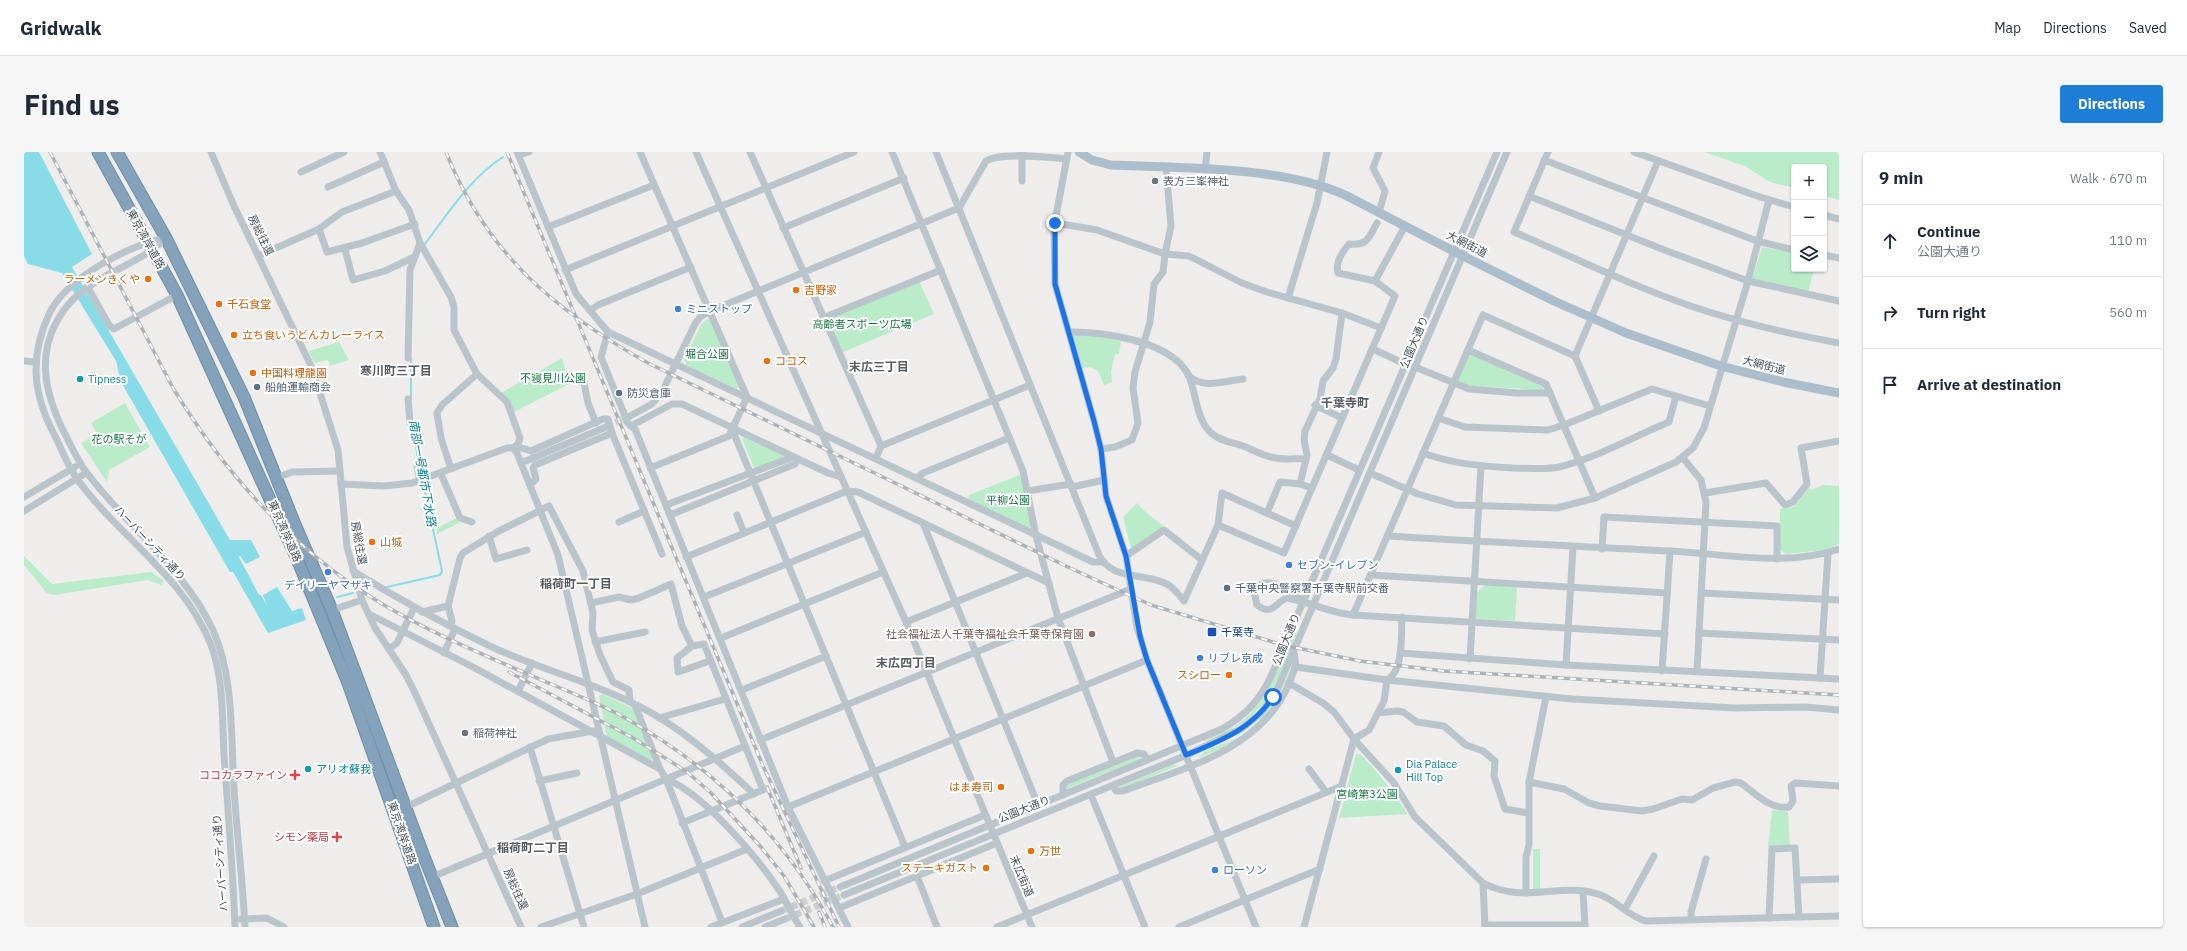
<!DOCTYPE html>
<meta charset="utf-8">
<style>
:root{--surface:#fff;--page:#f6f6f7;--text:#1f2937;--muted:#747a83;--line:#e0e1e3;--accent:#1e7dd7}
body{margin:0;font-family:"IBM Plex Sans","Noto Sans JP",sans-serif;background:var(--page);color:var(--text)}
.controls{position:absolute;right:12px;top:12px;display:grid;overflow:hidden;border-radius:4px;box-shadow:0 1px 3px #0004}
.controls button{width:36px;height:36px;display:grid;place-items:center;padding:0;border:0;border-bottom:1px solid var(--line);background:var(--surface);color:var(--text);font:20px sans-serif}
.stop{position:absolute;width:12px;height:12px;margin:-9px;border:3px solid #1a73e8;border-radius:50%;background:#fff}
.stop.end{background:#1a73e8;border-color:#fff;box-shadow:0 1px 4px #0008}
.list{margin:0;padding:0;list-style:none}
h2{display:flex;justify-content:space-between;align-items:center;height:52px;margin:0;padding:0 16px;font-size:17px}
h2 small{font-size:13px;font-weight:400;color:var(--muted)}
.list li{display:grid;grid-template-columns:26px 1fr auto;gap:12px;align-items:center;box-sizing:border-box;height:72px;padding:0 16px;border-top:1px solid var(--line)}
.list b{display:block;font-size:15px;white-space:nowrap}
.list p{margin:0;font-size:13px;white-space:nowrap;color:var(--muted)}
.list em{font-size:13px;font-style:normal;color:var(--muted)}
.icon{flex:none;width:22px;height:22px;fill:none;stroke:currentColor;stroke-width:2;stroke-linecap:round;stroke-linejoin:round}
.map{position:relative;flex:none;width:1815px;height:775px;overflow:hidden;border-radius:4px}
header{display:flex;align-items:center;gap:24px;box-sizing:border-box;height:56px;padding:0 20px;background:var(--surface);border-bottom:1px solid var(--line)}
header strong{font-size:19px}
nav{display:flex;gap:22px;margin-inline-start:auto;font-size:14px}
.intro{display:flex;align-items:center;justify-content:space-between;box-sizing:border-box;height:96px;padding:0 24px}
h1{margin:0;font-size:28px}
.button{padding:10px 18px;border-radius:4px;background:var(--accent);color:#fff;font-size:14px;font-weight:700}
main{display:flex;gap:24px;padding:0 24px}
aside{flex:1;background:var(--surface);border-radius:4px;box-shadow:0 1px 3px #0004}
.map>svg:first-child{display:block}
.green{fill:#baecca}
.water{fill:#88dce8}
.lines{fill:none;stroke-linecap:round;stroke-linejoin:round}
.stream{stroke:#88dce8;stroke-width:2}
.minor-tunnel{stroke:#cdcdcf;stroke-width:7;stroke-dasharray:7 3.5;stroke-linecap:butt}
.highway-casing{stroke:#708ea6;stroke-width:13}
.minor{stroke:#bac5cb;stroke-width:7}
.major{stroke:#acbecb;stroke-width:9}
.highway{stroke:#84a3ba;stroke-width:11}
.rail-casing{stroke:#aeb2b6;stroke-width:3.5}
.rail{stroke:#fff;stroke-width:2;stroke-dasharray:6;stroke-linecap:butt}
.minor-bridge{stroke:#bac5cb;stroke-width:7}
.route{stroke:#1a73e8;stroke-width:5}
.worship-dot{fill:#6b7280;stroke:#fff;stroke-width:1.5}
.food-dot{fill:#e8710a;stroke:#fff;stroke-width:1.5}
.shop-dot{fill:#3f7fe0;stroke:#fff;stroke-width:1.5}
.culture-dot{fill:#0f9aa8;stroke:#fff;stroke-width:1.5}
.service-dot{fill:#5c6f8a;stroke:#fff;stroke-width:1.5}
.transit-dot{fill:#1a4fb4;stroke:#fff;stroke-width:1.5}
.education-dot{fill:#8d6e63;stroke:#fff;stroke-width:1.5}
.health-dot{fill:#e0444e;stroke:#fff;stroke-width:1.5}
.labels{text-anchor:middle;dominant-baseline:central;stroke-width:4;stroke-linejoin:round;paint-order:stroke}
.worship-label{font-size:11px;fill:#5b616d;stroke:#fff;text-anchor:start}
.street-label{font-size:11px;fill:#455159;stroke:#fff}
.food-label{font-size:11px;fill:#c56008;stroke:#fff;text-anchor:start}
.shop-label{font-size:11px;fill:#366cbe;stroke:#fff;text-anchor:start}
.park-label{font-size:11px;fill:#197740;stroke:#fff}
.culture-label{font-size:11px;fill:#0d838f;stroke:#fff;text-anchor:start}
.service-label{font-size:11px;fill:#4e5e75;stroke:#fff;text-anchor:start}
.transit-label{font-size:11px;fill:#164399;stroke:#fff;text-anchor:start}
.education-label{font-size:11px;fill:#785e54;stroke:#fff;text-anchor:end}
.health-label{font-size:11px;fill:#be3a42;stroke:#fff;text-anchor:end}
.neighbourhood-label{font-size:12px;font-weight:bold;fill:#595d61;stroke:#fff}
.water-label{font-size:12px;font-style:italic;fill:#108293;stroke:#fff}
</style>
<header>
<strong>Gridwalk</strong>
<nav><a>Map</a><a>Directions</a><a>Saved</a></nav>
</header>
<div class="intro"><h1>Find us</h1><a class="button">Directions</a></div>
<main>
<div class="map">
<svg width="1815" height="775" viewBox="0 0 1815 775">
<rect width="100%" height="100%" fill="#efecec"/>
<g class="green">
<path d="M1680 0H1815V48L1800 44V15H1770V36L1746 30 1721 14Z"/>
<path d="M1738 95 1770 101V117H1790L1784 141 1728 128Z"/>
<path d="M895 129 910 162 819 200 804 169 806 165Z"/>
<path d="M683 167 687 168 715 234 713 237 662 213 660 208 677 172Z"/>
<path d="M1049 182 1081 185 1097 189 1095 202H1091L1087 220 1088 230 1080 233 1074 219 1066 215 1058 216Z"/>
<path d="M315 190 325 208 306 214 304 208 290 211 285 199Z"/>
<path d="M1445 203H1448L1520 235 1518 238 1448 234 1435 231 1434 228Z"/>
<path d="M538 206 545 232 490 260 477 241Z"/>
<path d="M101 251 126 295 85 318 83 330 57 291 73 282 67 271Z"/>
<path d="M721 285 758 303 759 306 734 317 730 315 718 287Z"/>
<path d="M995 323 998 326 1007 374 1004 377 944 348 945 343Z"/>
<path d="M1799 333 1815 334V392L1801 398 1762 402 1756 398V357L1770 355 1785 336 1788 338Z"/>
<path d="M1113 351C1120 361 1131 366 1140 375L1110 397 1107 396 1099 365Z"/>
<path d="M433 366 435 371 413 382V376Z"/>
<path d="M0 404 28 432 127 420 140 429 137 433 124 428 30 443 23 441 0 413Z"/>
<path d="M1461 433 1493 435 1491 469 1453 467 1451 465 1453 440Z"/>
<path d="M1271 479 1273 481C1249 539 1244 567 1178 590 1188 583 1203 580 1214 572 1249 547 1250 513 1271 479Z"/>
<path d="M1270 509C1269 519 1263 529 1258 538 1239 575 1212 591 1174 606 1182 595 1203 592 1215 585 1243 567 1257 539 1270 509Z"/>
<path d="M578 542 610 557 629 606 625 608 583 585 575 544Z"/>
<path d="M1332 602H1336C1354 620 1370 640 1383 662L1315 666Z"/>
<path d="M1112 604 1117 607 1042 637 1044 632Z"/>
<path d="M1148 613H1155L1096 638 1093 636Z"/>
<path d="M1748 658 1764 660 1766 695H1744Z"/>
<rect x="1509" y="697" width="7" height="43"/>
</g>
<path class="water" d="M0 0H15L68 102 48 115 206 388H227L236 405 222 412 216 404 215 405 235 443H237L243 454 239 443 253 435 268 459 278 456 282 468 244 481 209 420H206L97 230 92 209 38 121 4 112 0 104Z"/>
<g class="lines">
<g class="stream">
<path d="M400 93C424 62 446 26 479 5"/>
<path d="M387 207V248"/>
<path d="M389 271 395 314"/>
<path d="M363 435 416 423 418 419 399 330"/>
<path d="M313 445 329 441"/>
</g>
<g class="minor-tunnel">
<path d="M582 275 606 264"/>
<path d="M757 759 816 735"/>
<path d="M761 767 820 743"/>
</g>
<defs>
<g id="highway">
<path d="M74 0 153 143 273 407 324 531 410 775"/>
<path d="M93 0 142 86 220 245 270 370 308 458 399 702 428 775"/>
</g>
</defs>
<use href="#highway" class="highway-casing"/>
<g class="minor">
<path d="M187 0 210 54 288 216 314 298 323 395 338 448 351 476 382 523 391 541 497 775"/>
<path d="M356 0 372 39 385 58 396 91 427 145 430 155V178L453 222 483 250 496 286 494 292 489 296"/>
<path d="M493 0 552 142 584 180 577 205 599 259"/>
<path d="M616 0 723 245 705 284 626 316"/>
<path d="M672 0 882 470 1008 775"/>
<path d="M726 0 857 294 852 306"/>
<path d="M868 0 999 319 1012 384 1034 466 1089 610"/>
<path d="M912 0 1075 403C1088 429 1119 420 1143 432 1150 436 1155 443 1160 449L1194 373 1198 341 1272 374"/>
<path d="M1044 0 1030 75 1031 132 1070 269 1077 297 1082 344 1102 404 1113 475 1123 508 1232 775"/>
<path d="M1524 0 1490 80C1554 107 1618 139 1685 160 1727 173 1771 183 1815 191"/>
<path d="M1610 0 1736 45 1770 55"/>
<path d="M495 3 505 0"/>
<path d="M1520 8 1733 89 1770 98"/>
<path d="M1181 18 1183 0"/>
<path d="M277 20 320 0"/>
<path d="M998 29V0"/>
<path d="M304 35 360 10"/>
<path d="M1505 44 1643 99 1724 129 1815 149"/>
<path d="M1355 61 1361 39 1349 16 1355 0"/>
<path d="M1800 63 1815 67"/>
<path d="M1031 71 1073 78 1141 102 1165 104 1218 131 1243 140 1318 161 1357 176"/>
<path d="M524 75 630 33"/>
<path d="M759 76 880 26"/>
<path d="M295 77 303 100 338 91 391 72"/>
<path d="M142 86C105 93 42 126 25 162 5 206 9 243 31 284 38 298 44 315 54 328 96 386 160 424 187 493 200 527 198 567 200 603 204 660 209 718 211 775"/>
<path d="M142 86C113 115 70 121 43 154 9 197 20 242 43 286 49 298 55 311 63 321 104 375 160 416 189 478 212 529 206 595 211 650 214 692 219 733 221 775"/>
<path d="M321 97 329 128 361 119 390 105"/>
<path d="M1800 103 1815 106"/>
<path d="M234 104 295 77 318 60 372 39"/>
<path d="M541 118 830 0"/>
<path d="M1351 129 1381 74"/>
<path d="M63 134 85 173 90 177 153 143"/>
<path d="M1264 146 1293 51 1303 0"/>
<path d="M567 158 574 153 667 115"/>
<path d="M799 166 917 118"/>
<path d="M584 180 1069 410H1079"/>
<path d="M1045 180C1079 180 1145 188 1164 222 1173 241 1171 266 1187 281 1199 291 1211 290 1224 296 1233 300 1242 305 1252 306 1262 308 1272 306 1282 307"/>
<path d="M1349 197 1381 212"/>
<path d="M1444 198 1522 232 1571 346"/>
<path d="M384 206 386 118 396 91"/>
<path d="M0 209 12 210"/>
<path d="M1391 215 1445 237 1493 241H1526"/>
<path d="M1164 223C1179 238 1200 229 1219 227"/>
<path d="M560 231 564 251 572 271"/>
<path d="M384 247 386 271"/>
<path d="M1291 253 1318 266"/>
<path d="M1575 259 1551 204 1634 9"/>
<path d="M606 264 628 252 638 240 671 172 676 165 686 159 935 56 962 9C977 0 1023 5 1043 7"/>
<path d="M1414 266 1441 275 1524 278 1540 273 1628 237 1686 254"/>
<path d="M708 277 881 695"/>
<path d="M588 281 638 402"/>
<path d="M857 294 1006 233"/>
<path d="M489 296 495 295 507 299 579 267H584L588 281 511 313 509 316 512 327 506 333"/>
<path d="M1077 297 1091 295 1108 288 1114 271 1109 236 1111 220 1126 170 1130 132 1139 120 1141 102 1147 74 1142 16"/>
<path d="M1399 301C1429 312 1457 314 1489 316 1504 316 1520 318 1535 315 1570 307 1611 284 1645 270L1652 244"/>
<path d="M1303 303 1335 318"/>
<path d="M1659 306 1677 328 1682 350 1673 519"/>
<path d="M497 311 582 275"/>
<path d="M393 315 396 329"/>
<path d="M427 317 417 286 413 261 418 253 453 222"/>
<path d="M1346 321 1394 342 1432 353 1533 356 1571 346 1652 310 1669 296 1680 276 1724 129 1745 48"/>
<path d="M417 322 436 366 448 370"/>
<path d="M817 325 804 321 658 252H648L607 274 611 277 764 655 824 775"/>
<path d="M252 326 268 320 316 319"/>
<path d="M893 326 899 321 985 286"/>
<path d="M317 332 360 334 388 331 483 296H489L493 301 534 403 621 775"/>
<path d="M1048 335 1080 328"/>
<path d="M1288 336 1371 144 1351 129 1314 121C1311 110 1318 100 1325 92 1344 94 1345 85 1353 71"/>
<path d="M1003 339 1047 332"/>
<path d="M1681 341 1742 331 1761 353 1769 350 1783 332 1777 296 1815 289"/>
<path d="M0 345 51 315"/>
<path d="M642 353 769 305"/>
<path d="M0 359 62 321"/>
<path d="M1243 361 1256 330 1276 332"/>
<path d="M646 363 771 312 774 307"/>
<path d="M713 363 720 381"/>
<path d="M595 370 620 359"/>
<path d="M899 371 1014 653"/>
<path d="M1194 373 1260 401 1288 336 1276 332 1283 303 1280 288 1281 279 1296 247 1299 229 1309 216 1312 207 1318 161"/>
<path d="M465 384 472 407 503 398"/>
<path d="M1364 384C1458 390 1553 394 1647 399 1703 402 1761 415 1815 397"/>
<path d="M1578 397 1580 365 1753 374V407"/>
<path d="M1102 404 1140 378 1178 408"/>
<path d="M662 405 823 339 834 340 1025 431"/>
<path d="M329 419C374 447 420 472 468 495 522 520 584 534 636 566 670 587 700 614 730 642"/>
<path d="M1347 423 1643 441"/>
<path d="M1678 441 1815 448"/>
<path d="M680 445 842 380"/>
<path d="M1279 449C1268 440 1240 419 1230 440L1233 453C1249 465 1251 450 1263 446 1286 450 1306 461 1329 463L1641 482"/>
<path d="M567 451 595 445 607 448 615 446 647 432 658 474 668 494 680 492 739 638 658 671"/>
<path d="M308 458 338 448"/>
<path d="M398 460 424 454"/>
<path d="M345 462 449 515 636 617"/>
<path d="M1329 463 1459 163 1551 204"/>
<path d="M882 470 1003 421"/>
<path d="M426 474 428 469 424 454 436 406 439 401 473 380 525 354 559 419 569 461 568 478 576 503 589 530 605 538 606 550"/>
<path d="M1675 481 1815 488"/>
<path d="M697 486 859 420"/>
<path d="M571 490 621 480"/>
<path d="M668 494 653 506 654 520 686 509"/>
<path d="M365 497 373 491 390 456"/>
<path d="M420 501 431 477"/>
<path d="M1376 501 1542 513 1815 527"/>
<path d="M1446 507 1457 314"/>
<path d="M1542 513 1549 395"/>
<path d="M1272 515 1363 528 1548 547 1711 556 1781 555 1815 558"/>
<path d="M1638 519 1646 399"/>
<path d="M1796 526 1804 401"/>
<path d="M1265 531 1299 551 1310 560 1330 587 1370 631 1391 665 1459 731C1501 753 1537 729 1577 743 1593 749 1605 765 1622 769L1815 764"/>
<path d="M718 538 802 504"/>
<path d="M494 539 508 511"/>
<path d="M611 553 636 617 642 627 698 770"/>
<path d="M1354 561 1373 559 1379 560 1393 570 1420 574 1442 593 1459 599 1471 609 1470 624 1481 657 1504 661"/>
<path d="M635 566 701 547"/>
<path d="M736 588 1107 437"/>
<path d="M506 595 560 775"/>
<path d="M1285 617 1302 640"/>
<path d="M642 627C679 641 733 705 755 738 763 750 768 763 776 775"/>
<path d="M515 629 553 621"/>
<path d="M1505 630 1540 637 1565 651 1576 654 1618 659 1629 657 1658 647 1668 648 1689 636 1711 630 1717 631C1731 641 1746 658 1765 655L1769 649 1767 634 1771 631 1815 634"/>
<path d="M1089 634 1092 639H1099C1160 616 1237 598 1265 532 1270 519 1274 511 1269 498"/>
<path d="M1039 643V633L1043 629 1113 601 1120 602 1123 608"/>
<path d="M1067 643 1121 775"/>
<path d="M382 655 524 587 569 579"/>
<path d="M764 655 1123 508"/>
<path d="M893 724 913 775"/>
<path d="M408 725 721 594"/>
<path d="M1774 728 1815 727"/>
<path d="M800 729 961 663"/>
<path d="M1459 731 1461 775"/>
<path d="M816 735 1198 577C1222 563 1237 547 1248 522L1473 0"/>
<path d="M1559 739 1561 775"/>
<path d="M1502 741V705L1505 693V630L1522 545"/>
<path d="M820 743 1163 603 1217 577 1237 561 1252 540 1483 0"/>
<path d="M815 756 973 691"/>
<path d="M1601 757 1630 704"/>
<path d="M1745 766 1748 697 1771 696 1775 765"/>
<path d="M217 767 243 766 260 775"/>
<path d="M1667 767V760L1682 707"/>
<path d="M1461 773H1561"/>
<path d="M517 775 613 742 723 697"/>
<path d="M687 775 760 747"/>
<path d="M718 775 757 759"/>
<path d="M741 775 761 767"/>
<path d="M973 775 1318 634"/>
<path d="M1155 775 1296 717"/>
<path d="M1280 775 1330 587 1345 578 1360 549 1363 528C1380 519 1377 482 1378 465"/>
</g>
<path class="major" d="M1055 0 1068 8 1087 13C1157 16 1257 14 1321 43L1439 104 1530 149 1602 181 1697 214 1759 230 1815 241"/>
<use href="#highway" class="highway"/>
<defs>
<g id="rail">
<path d="M26 0 149 236C200 320 266 394 350 447 405 481 467 506 527 532 555 544 584 555 610 571 696 621 762 687 809 775"/>
<path d="M422 0C462 101 531 159 624 211L1046 416 1127 453 1259 493 1336 509 1420 519 1815 543"/>
<path d="M483 0 739 614 815 775"/>
<path d="M485 520 609 586 662 619 687 641 737 695 760 724 790 775"/>
<path d="M743 635 777 716"/>
<path d="M795 760 801 775"/>
</g>
</defs>
<use href="#rail" class="rail-casing"/>
<use href="#rail" class="rail"/>
<path class="minor-bridge" d="M599 259 603 270 607 274"/>
</g>
<g class="lines">
<path class="route" d="M1031 71V132L1070 269 1077 297 1082 344 1102 404 1116 484 1123 508 1162 603C1196 589 1228 577 1249 545"/>
</g>
<g class="worship-dot">
<circle cx="1131" cy="29" r="4"/>
<circle cx="441" cy="581" r="4"/>
</g>
<g class="food-dot">
<circle cx="124" cy="127" r="4"/>
<circle cx="772" cy="138" r="4"/>
<circle cx="195" cy="152" r="4"/>
<circle cx="210" cy="183" r="4"/>
<circle cx="743" cy="209" r="4"/>
<circle cx="229" cy="221" r="4"/>
<circle cx="348" cy="390" r="4"/>
<circle cx="1205" cy="523" r="4"/>
<circle cx="977" cy="635" r="4"/>
<circle cx="1007" cy="699" r="4"/>
<circle cx="962" cy="716" r="4"/>
</g>
<g class="shop-dot">
<circle cx="654" cy="157" r="4"/>
<circle cx="1265" cy="413" r="4"/>
<circle cx="304" cy="420" r="4"/>
<circle cx="1176" cy="506" r="4"/>
<circle cx="1191" cy="718" r="4"/>
</g>
<g class="culture-dot">
<circle cx="56" cy="227" r="4"/>
<circle cx="284" cy="617" r="4"/>
<circle cx="1374" cy="618" r="4"/>
</g>
<g class="service-dot">
<circle cx="233" cy="235" r="4"/>
<circle cx="595" cy="241" r="4"/>
<circle cx="1203" cy="436" r="4"/>
</g>
<rect class="transit-dot" x="1183" y="475" width="10" height="10" rx="2"/>
<circle class="education-dot" cx="1068" cy="482" r="4"/>
<g class="health-dot">
<path d="M269 617h4v4h4v4h-4v4h-4v-4h-4v-4h4z"/>
<path d="M311 679h4v4h4v4h-4v4h-4v-4h-4v-4h4z"/>
</g>
<g class="labels">
<g class="worship-label">
<text x="1139" y="29">表方三峯神社</text>
<text x="449" y="581">稲荷神社</text>
</g>
<g class="street-label">
<text transform="translate(237 83) rotate(64)">房総往還</text>
<text transform="translate(122 87) rotate(61)">東京湾岸道路</text>
<text transform="translate(1443 92) rotate(27)">大網街道</text>
<text transform="translate(1390 190) rotate(-67)">公園大通り</text>
<text transform="translate(1740 213) rotate(14)">大網街道</text>
<text transform="translate(261 379) rotate(66)">東京湾岸道路</text>
<text transform="translate(126 391) rotate(47)">ハーバーシティ通り</text>
<text transform="translate(335 391) rotate(80)">房総往還</text>
<text transform="translate(1262 487) rotate(-68)">公園大通り</text>
<text transform="translate(1000 657) rotate(-21)">公園大通り</text>
<text transform="translate(378 681) rotate(71)">東京湾岸道路</text>
<text transform="translate(196 711) rotate(-94)">ハーバーシティ通り</text>
<text transform="translate(998 724) rotate(67)">末広街道</text>
<text transform="translate(492 737) rotate(66)">房総往還</text>
</g>
<g class="food-label">
<text x="116" y="127" text-anchor="end">ラーメンきくや</text>
<text x="780" y="138">吉野家</text>
<text x="203" y="152">千石食堂</text>
<text x="218" y="183">立ち食いうどんカレーライス</text>
<text x="751" y="209">ココス</text>
<text x="237" y="221">中国料理龍園</text>
<text x="356" y="390">山城</text>
<text x="1197" y="523" text-anchor="end">スシロー</text>
<text x="969" y="635" text-anchor="end">はま寿司</text>
<text x="1015" y="699">万世</text>
<text x="954" y="716" text-anchor="end">ステーキガスト</text>
</g>
<g class="shop-label">
<text x="662" y="157">ミニストップ</text>
<text x="1273" y="413">セブン-イレブン</text>
<text x="304" y="433" text-anchor="middle">デイリーヤマザキ</text>
<text x="1184" y="506">リブレ京成</text>
<text x="1199" y="718">ローソン</text>
</g>
<g class="park-label">
<text x="838" y="172">高齢者スポーツ広場</text>
<text x="683" y="202">堀合公園</text>
<text x="529" y="226">不寝見川公園</text>
<text x="95" y="287">花の駅そが</text>
<text x="984" y="348">平柳公園</text>
<text x="1343" y="642">宮崎第3公園</text>
</g>
<g class="culture-label">
<text x="64" y="227">Tipness</text>
<text x="1382" y="612">Dia Palace<tspan x="1382" dy="13">Hill Top</tspan></text>
<text x="292" y="617">アリオ蘇我</text>
</g>
<g class="service-label">
<text x="241" y="235">船舶運輸商会</text>
<text x="603" y="241">防災倉庫</text>
<text x="1211" y="436">千葉中央警察署千葉寺駅前交番</text>
</g>
<g class="transit-label">
<text x="1197" y="480">千葉寺</text>
</g>
<g class="education-label">
<text x="1060" y="482">社会福祉法人千葉寺福祉会千葉寺保育園</text>
</g>
<g class="health-label">
<text x="263" y="623">ココカラファイン</text>
<text x="305" y="685">シモン薬局</text>
</g>
<g class="neighbourhood-label">
<text x="855" y="214">末広三丁目</text>
<text x="372" y="218">寒川町三丁目</text>
<text x="1321" y="250">千葉寺町</text>
<text x="552" y="431">稲荷町一丁目</text>
<text x="882" y="510">末広四丁目</text>
<text x="509" y="695">稲荷町二丁目</text>
</g>
<g class="water-label">
<text transform="translate(399 321) rotate(80)">南部一号都市下水路</text>
</g>
</g>
</svg>
<div class="controls">
<button>+</button>
<button>−</button>
<button><svg class="icon" aria-label="layers" viewBox="0 0 24 24"><path d="M12 4l9 5-9 5-9-5zM3 14l9 5 9-5"/></svg></button>
</div>
<div class="stop" style="left:1249px;top:545px"></div>
<div class="stop end" style="left:1031px;top:71px"></div>
</div>
<aside>
<h2>9 min<small>Walk · 670 m</small></h2>
<ul class="list">
<li><svg class="icon" aria-label="ahead" viewBox="0 0 24 24"><path d="M12 20V5M6 11l6-6 6 6"/></svg><div><b>Continue</b><p>公園大通り</p></div><em>110 m</em></li>
<li><svg class="icon" aria-label="right" viewBox="0 0 24 24"><path d="M7 20v-9h11M14 6l5 5-5 5"/></svg><div><b>Turn right</b></div><em>560 m</em></li>
<li><svg class="icon" aria-label="arrive" viewBox="0 0 24 24"><path d="M6 21V4h12l-3 4 3 4H6"/></svg><div><b>Arrive at destination</b></div></li>
</ul>
</aside>
</main>
